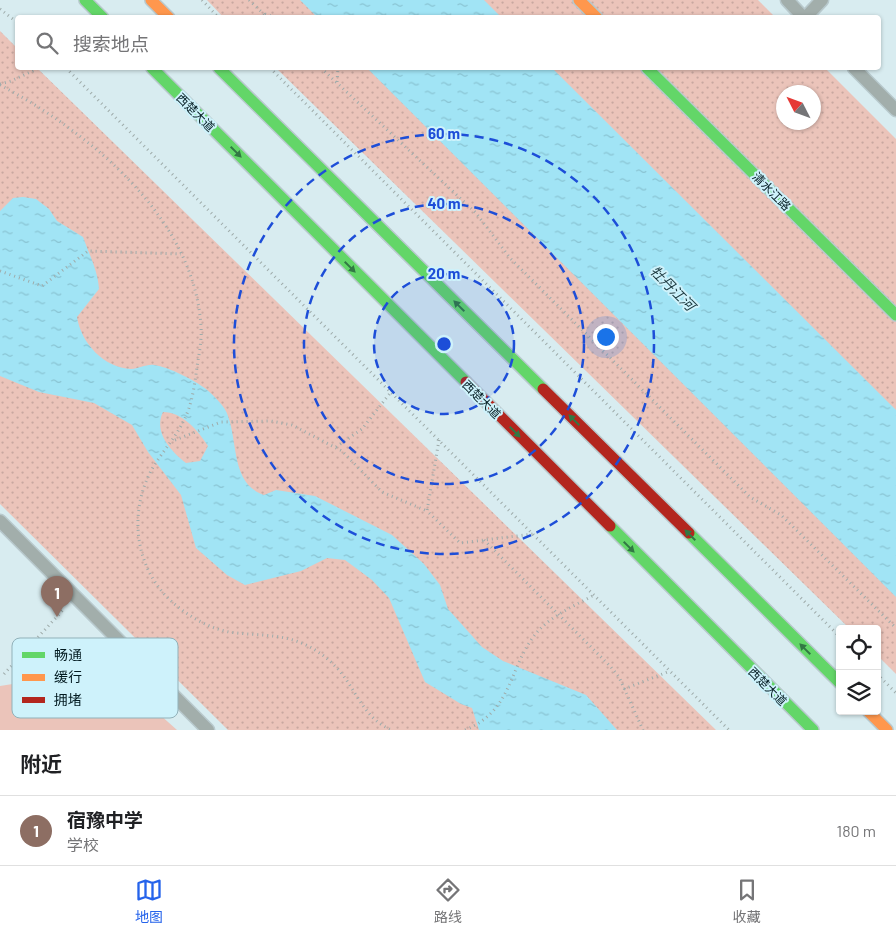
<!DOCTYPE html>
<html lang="zh">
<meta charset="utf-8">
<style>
:root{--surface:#fff;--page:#f6f6f6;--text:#202124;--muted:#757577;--line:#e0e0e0;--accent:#2563eb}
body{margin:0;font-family:Barlow,"Noto Sans SC",sans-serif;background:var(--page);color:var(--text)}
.controls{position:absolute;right:15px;bottom:15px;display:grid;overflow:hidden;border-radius:5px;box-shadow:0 1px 4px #0004}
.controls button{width:45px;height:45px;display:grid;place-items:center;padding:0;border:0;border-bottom:1px solid var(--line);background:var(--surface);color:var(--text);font:25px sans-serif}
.compass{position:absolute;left:776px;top:85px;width:45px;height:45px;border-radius:50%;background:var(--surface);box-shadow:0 1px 4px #0004;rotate:312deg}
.you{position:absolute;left:605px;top:336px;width:18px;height:18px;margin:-12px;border:4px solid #fff;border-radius:50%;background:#1a73e8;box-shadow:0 0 0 8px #1a73e833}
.badge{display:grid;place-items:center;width:32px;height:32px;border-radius:50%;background:var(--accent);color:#fff;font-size:16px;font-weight:700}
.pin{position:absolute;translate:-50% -41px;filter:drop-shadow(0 1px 2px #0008)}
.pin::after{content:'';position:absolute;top:26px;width:18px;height:15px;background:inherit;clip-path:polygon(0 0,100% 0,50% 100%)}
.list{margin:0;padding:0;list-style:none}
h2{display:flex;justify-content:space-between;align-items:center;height:65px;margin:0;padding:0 20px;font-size:21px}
h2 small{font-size:16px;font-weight:400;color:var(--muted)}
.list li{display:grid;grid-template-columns:32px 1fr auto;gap:15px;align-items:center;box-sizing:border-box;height:70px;padding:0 20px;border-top:1px solid var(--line)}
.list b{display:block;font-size:19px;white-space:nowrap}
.list p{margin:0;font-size:16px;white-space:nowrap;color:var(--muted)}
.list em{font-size:16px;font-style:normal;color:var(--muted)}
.icon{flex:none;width:28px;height:28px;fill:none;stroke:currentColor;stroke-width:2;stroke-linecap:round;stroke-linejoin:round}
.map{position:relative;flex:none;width:896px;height:730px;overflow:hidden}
.search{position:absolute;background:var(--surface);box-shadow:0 1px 4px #0004;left:15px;right:15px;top:15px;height:55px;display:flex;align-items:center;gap:12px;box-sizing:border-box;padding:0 18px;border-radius:5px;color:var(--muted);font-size:19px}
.sheet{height:135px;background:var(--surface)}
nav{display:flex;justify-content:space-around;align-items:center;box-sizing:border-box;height:70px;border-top:1px solid var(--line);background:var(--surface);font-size:14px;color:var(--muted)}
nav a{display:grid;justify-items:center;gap:2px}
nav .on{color:var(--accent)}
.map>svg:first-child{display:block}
.grass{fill:url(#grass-dots);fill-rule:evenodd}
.pitch{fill:#ebc4ba}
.water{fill:url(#water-ripples);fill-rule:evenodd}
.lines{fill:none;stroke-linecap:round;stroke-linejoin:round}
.lane-casing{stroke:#b8c9cd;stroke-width:15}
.fast-casing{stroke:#b8c9cd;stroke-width:14}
.slow-casing{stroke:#b8c9cd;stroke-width:14}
.jam-casing{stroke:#b8c9cd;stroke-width:14}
.path{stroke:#9eabaa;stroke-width:3;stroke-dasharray:1 4;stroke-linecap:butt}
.lane{stroke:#a2aeab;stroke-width:12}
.fast{stroke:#63d668;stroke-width:11}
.slow{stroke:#ff974d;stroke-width:11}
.jam{stroke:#b3261e;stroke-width:11}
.oneway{fill:#327844}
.ring{fill:none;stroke:#1d4ed8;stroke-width:2.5;stroke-dasharray:9 6}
.labels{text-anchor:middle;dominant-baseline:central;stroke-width:4;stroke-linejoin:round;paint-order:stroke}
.street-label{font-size:12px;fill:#021a20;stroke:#cef2fb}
.water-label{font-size:14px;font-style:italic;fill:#19353b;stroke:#cef2fb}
.key{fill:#cef2fb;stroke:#91b1b9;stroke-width:1}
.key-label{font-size:14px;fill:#021a20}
.centre{fill:#1d4ed8;stroke:#cef2fb;stroke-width:2.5}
.ring-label{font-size:15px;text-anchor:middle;font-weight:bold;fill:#1d4ed8;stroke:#cef2fb;stroke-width:4;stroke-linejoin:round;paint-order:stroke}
</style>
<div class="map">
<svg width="896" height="730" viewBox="0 0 896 730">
<defs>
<pattern id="grass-dots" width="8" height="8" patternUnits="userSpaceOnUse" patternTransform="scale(1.25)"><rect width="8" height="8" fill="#ebc4ba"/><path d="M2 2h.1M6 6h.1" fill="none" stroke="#c8a8a0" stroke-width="1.8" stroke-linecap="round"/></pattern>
<pattern id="water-ripples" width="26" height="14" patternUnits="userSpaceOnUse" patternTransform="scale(1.25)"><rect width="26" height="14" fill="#a1e4f5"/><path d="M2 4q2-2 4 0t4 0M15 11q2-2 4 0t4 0" fill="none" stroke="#89c3d2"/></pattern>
</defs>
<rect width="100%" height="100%" fill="#d8ecf0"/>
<g class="grass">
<path d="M207 0H758L775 17 224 18Z"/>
<path d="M0 31 17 48 18 68H37L716 730H228L0 504Z"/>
<path d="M276 68H825L896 139V674L877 655V629H850ZM784 92H814V122H784Z"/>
</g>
<path class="pitch" d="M38 680 91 684 136 703 140 697 177 730H0V686Z"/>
<g class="water">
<path d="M300 0H484L501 17H317Z"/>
<path d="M367 68H552L896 410V597Z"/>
<path d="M23 197 36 199 49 209 57 221 83 237C89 254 98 271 99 289L77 317C81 343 104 368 131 369 139 369 146 364 154 365 169 367 194 380 206 389 214 396 225 406 228 416 238 443 231 484 264 495L276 490 315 496 392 535 424 564 440 585 448 609 482 647 503 661 586 695 617 730H479L472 708 461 704 425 682 389 598 372 580 345 560 327 558 301 571 245 585 227 575 196 548 181 495 148 452 132 425 94 403 39 392 0 376V211L13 198ZM163 412C182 412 198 430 208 446L200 461 186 463C171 451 153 432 163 412Z"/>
</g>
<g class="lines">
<defs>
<g id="lane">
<path d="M787 0 804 18"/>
<path d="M805 18 822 0"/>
<path d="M854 68 896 110"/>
<path d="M0 521 208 730"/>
</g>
<g id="fast">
<path d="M85 0 103 18"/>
<path d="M152 68 466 382"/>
<path d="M219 68 543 389"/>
<path d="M647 68 896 315"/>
<path d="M610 526 813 730"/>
<path d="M689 533 840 683"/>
</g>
<g id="slow">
<path d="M151 0 169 18"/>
<path d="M579 0 597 18"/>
<path d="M868 711 887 730"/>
</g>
<g id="jam">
<path d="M466 382 610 526"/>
<path d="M543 389 689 533"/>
</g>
</defs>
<use href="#lane" class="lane-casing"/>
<use href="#fast" class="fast-casing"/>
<use href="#slow" class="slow-casing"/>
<use href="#jam" class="jam-casing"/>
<g class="path">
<path d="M202 0 219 18"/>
<path d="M249 0 268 18"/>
<path d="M0 9 18 23"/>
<path d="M265 14 277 18"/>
<path d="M66 68 729 730"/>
<path d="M270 68 840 637"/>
<path d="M321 68 476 213 510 258 750 497 781 515 896 628"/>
<path d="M337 82 338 68"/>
<path d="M0 84 11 81 39 68"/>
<path d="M0 85C89 132 195 218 201 327 202 340 199 354 197 367 195 382 193 397 188 411 180 432 167 446 155 464 128 507 133 565 170 600 186 615 208 628 229 632 256 636 283 633 308 646 322 653 336 665 345 678 359 698 368 721 392 730"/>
<path d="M0 271 42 286 88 251 181 254"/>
<path d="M175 440 221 422 271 421 292 425 342 451 382 492 427 511"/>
<path d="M439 440 427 511 460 543 533 534"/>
<path d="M336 447 362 429 391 392"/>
<path d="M484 540 610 666 619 677 643 730"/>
<path d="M4 674 64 609"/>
<path d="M877 674 896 693"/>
<path d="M624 689 670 671"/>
<path d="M465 730C515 710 508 664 539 630 553 615 576 605 594 595"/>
</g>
<use href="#lane" class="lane"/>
<use href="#fast" class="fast"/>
<use href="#slow" class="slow"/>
<use href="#jam" class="jam"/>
</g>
<defs><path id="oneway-solid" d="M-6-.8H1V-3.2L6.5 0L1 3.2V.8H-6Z" transform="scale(1.25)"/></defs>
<g class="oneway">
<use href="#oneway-solid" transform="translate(236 152) rotate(45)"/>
<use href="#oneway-solid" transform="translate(350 267) rotate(45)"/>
<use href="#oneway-solid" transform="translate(459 306) rotate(-135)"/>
<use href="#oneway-solid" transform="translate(574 420) rotate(-135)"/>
<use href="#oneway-solid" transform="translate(515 432) rotate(45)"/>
<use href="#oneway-solid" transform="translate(690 535) rotate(-135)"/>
<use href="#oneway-solid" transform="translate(629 547) rotate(45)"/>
<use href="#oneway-solid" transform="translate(805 649) rotate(-135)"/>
</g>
<circle cx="444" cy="344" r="70" fill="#1d4ed8" fill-opacity=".12"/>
<g class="ring">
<circle cx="444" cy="344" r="70"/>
<circle cx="444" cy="344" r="140"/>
<circle cx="444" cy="344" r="210"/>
</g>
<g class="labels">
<g class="street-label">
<text transform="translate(196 112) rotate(45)">西楚大道</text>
<text transform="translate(772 191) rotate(45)">清水江路</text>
<text transform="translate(482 399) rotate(45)">西楚大道</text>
<text transform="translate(768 686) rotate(45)">西楚大道</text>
</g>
<g class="water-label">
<text transform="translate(673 288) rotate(45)">牡丹江河</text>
</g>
</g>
<rect x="12" y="638" width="166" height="80" rx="8" class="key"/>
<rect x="22" y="652" width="23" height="6" fill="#63d668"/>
<rect x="22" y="674" width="23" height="7" fill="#ff974d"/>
<rect x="22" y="697" width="23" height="6" fill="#b3261e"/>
<g class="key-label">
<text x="54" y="660">畅通</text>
<text x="54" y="682">缓行</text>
<text x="54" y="705">拥堵</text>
</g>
<circle cx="444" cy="344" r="8" class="centre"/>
<g class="ring-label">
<text x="444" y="139">60 m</text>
<text x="444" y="209">40 m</text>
<text x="444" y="279">20 m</text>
</g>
</svg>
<div class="controls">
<button><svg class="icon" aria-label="locate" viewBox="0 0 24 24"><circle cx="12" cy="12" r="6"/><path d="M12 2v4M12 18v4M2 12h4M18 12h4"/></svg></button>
<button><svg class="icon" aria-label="layers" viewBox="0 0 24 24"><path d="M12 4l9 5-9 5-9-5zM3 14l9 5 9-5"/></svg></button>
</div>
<svg class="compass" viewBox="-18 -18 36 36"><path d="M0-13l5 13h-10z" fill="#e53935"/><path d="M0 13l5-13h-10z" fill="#757577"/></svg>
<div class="you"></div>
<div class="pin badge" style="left:57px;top:617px;background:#8d6e63">1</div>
<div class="search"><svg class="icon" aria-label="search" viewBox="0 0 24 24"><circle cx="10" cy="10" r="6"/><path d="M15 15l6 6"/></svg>搜索地点</div>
</div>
<section class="sheet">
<h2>附近<small></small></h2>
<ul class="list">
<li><span class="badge" style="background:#8d6e63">1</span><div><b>宿豫中学</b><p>学校</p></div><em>180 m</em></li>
</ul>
</section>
<nav>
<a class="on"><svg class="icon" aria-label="map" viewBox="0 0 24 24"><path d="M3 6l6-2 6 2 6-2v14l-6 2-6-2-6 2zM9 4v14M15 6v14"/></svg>地图</a>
<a><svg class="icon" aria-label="directions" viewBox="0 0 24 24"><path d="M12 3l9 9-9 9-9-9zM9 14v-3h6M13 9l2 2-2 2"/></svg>路线</a>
<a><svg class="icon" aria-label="saved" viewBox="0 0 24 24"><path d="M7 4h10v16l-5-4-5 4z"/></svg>收藏</a>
</nav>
